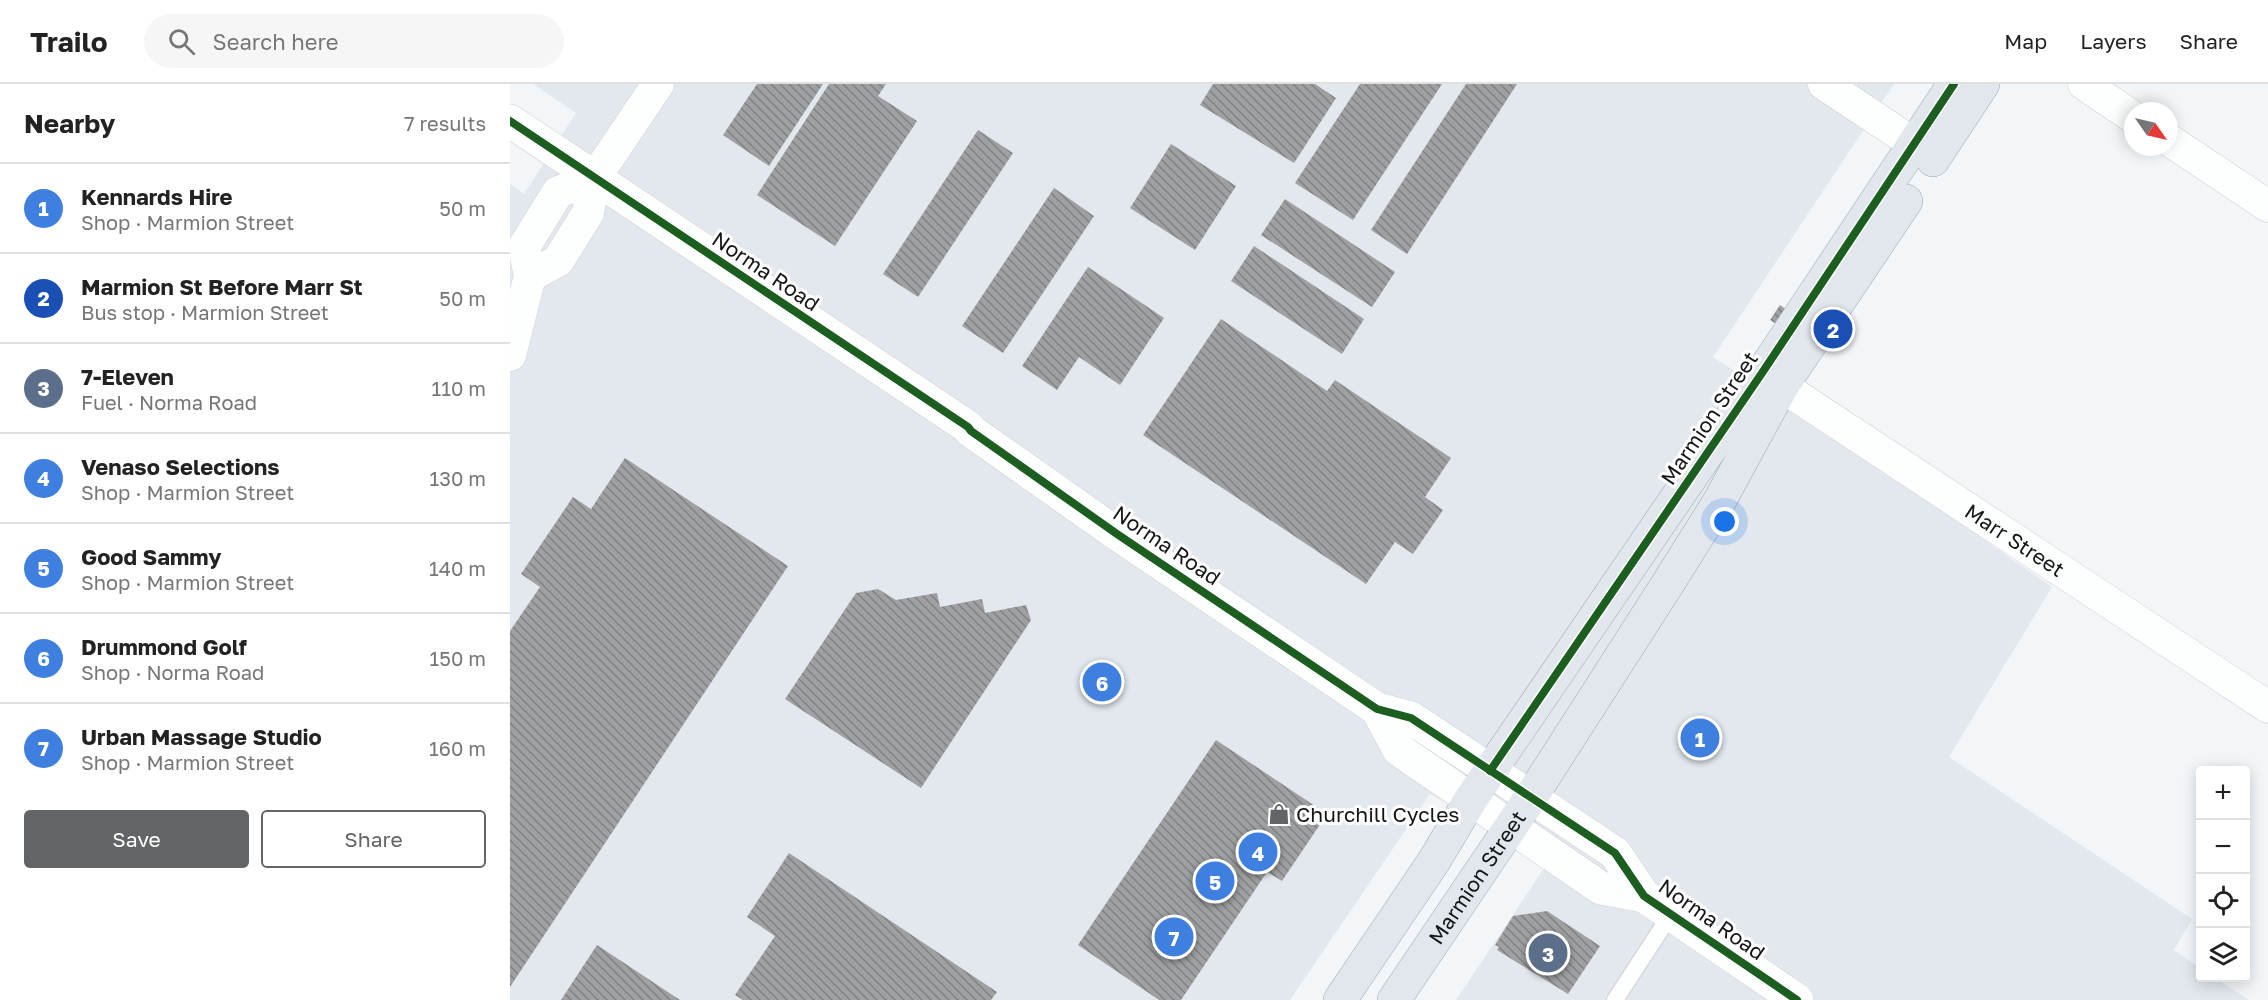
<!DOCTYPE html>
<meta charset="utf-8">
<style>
:root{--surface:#fff;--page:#f6f6f6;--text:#222;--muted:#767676;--line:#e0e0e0;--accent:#626465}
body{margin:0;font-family:"Golos Text",sans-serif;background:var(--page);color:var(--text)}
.controls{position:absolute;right:18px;bottom:18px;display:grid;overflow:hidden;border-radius:6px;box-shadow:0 3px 15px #0003}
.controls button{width:54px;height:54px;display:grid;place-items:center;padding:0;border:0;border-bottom:2px solid var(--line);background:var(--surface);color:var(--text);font:30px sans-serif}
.compass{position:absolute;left:1614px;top:18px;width:54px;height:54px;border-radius:50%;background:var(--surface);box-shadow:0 3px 15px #0003;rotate:124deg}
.you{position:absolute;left:1215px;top:438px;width:21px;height:21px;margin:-15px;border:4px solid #fff;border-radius:50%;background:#1a73e8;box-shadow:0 0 0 9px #1a73e833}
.badge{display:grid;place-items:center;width:39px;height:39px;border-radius:50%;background:var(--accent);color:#fff;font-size:20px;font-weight:700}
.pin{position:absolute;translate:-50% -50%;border:3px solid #fff;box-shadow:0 2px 6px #0006}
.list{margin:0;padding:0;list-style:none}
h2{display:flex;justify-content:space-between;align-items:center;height:78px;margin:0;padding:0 24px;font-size:26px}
h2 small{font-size:20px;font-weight:400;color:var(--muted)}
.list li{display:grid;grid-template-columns:39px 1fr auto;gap:18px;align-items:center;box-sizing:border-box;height:90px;padding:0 24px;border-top:2px solid var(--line)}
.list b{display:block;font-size:22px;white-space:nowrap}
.list p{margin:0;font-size:20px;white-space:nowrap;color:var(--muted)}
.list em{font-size:20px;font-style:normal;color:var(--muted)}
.actions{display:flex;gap:12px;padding:18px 24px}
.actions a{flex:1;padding:14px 0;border:2px solid var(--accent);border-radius:6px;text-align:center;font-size:21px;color:var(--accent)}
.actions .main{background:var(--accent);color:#fff}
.icon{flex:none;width:33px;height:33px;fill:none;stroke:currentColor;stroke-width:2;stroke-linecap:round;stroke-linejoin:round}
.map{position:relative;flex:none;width:1758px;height:916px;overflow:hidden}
header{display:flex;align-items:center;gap:36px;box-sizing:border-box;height:84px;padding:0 30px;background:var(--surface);border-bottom:2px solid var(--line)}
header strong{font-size:28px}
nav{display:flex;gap:33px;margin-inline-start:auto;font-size:21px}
.search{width:420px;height:54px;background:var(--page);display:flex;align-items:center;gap:15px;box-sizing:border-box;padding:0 21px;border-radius:33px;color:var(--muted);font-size:22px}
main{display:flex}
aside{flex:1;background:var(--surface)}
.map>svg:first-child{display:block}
.built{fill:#e2e8ee}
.building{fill:url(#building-back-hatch)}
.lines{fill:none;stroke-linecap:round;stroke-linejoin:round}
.lane-casing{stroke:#cfd1d3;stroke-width:18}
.street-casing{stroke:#cfd1d3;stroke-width:33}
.secondary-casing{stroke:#cfd1d3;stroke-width:34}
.primary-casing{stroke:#9ca6b0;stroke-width:34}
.lane{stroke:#fdfefe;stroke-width:16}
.street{stroke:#fdfefe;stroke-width:32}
.secondary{stroke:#fdfefe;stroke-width:33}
.primary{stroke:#e1e7ed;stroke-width:33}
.cycleway-casing{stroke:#fff;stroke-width:11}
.cycleway{stroke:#1b5e20;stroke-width:8}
.labels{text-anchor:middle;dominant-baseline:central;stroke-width:6;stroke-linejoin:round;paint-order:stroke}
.street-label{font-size:21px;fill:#141516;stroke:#fff}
.poi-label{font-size:21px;fill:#141516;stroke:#fff;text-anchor:start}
</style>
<header>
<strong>Trailo</strong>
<div class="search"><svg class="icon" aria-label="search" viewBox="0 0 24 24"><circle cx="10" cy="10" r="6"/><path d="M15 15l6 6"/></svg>Search here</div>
<nav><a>Map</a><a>Layers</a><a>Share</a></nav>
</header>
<main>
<aside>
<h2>Nearby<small>7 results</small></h2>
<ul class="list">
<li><span class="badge" style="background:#3f7fe0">1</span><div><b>Kennards Hire</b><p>Shop · Marmion Street</p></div><em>50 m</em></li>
<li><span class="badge" style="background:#1a4fb4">2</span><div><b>Marmion St Before Marr St</b><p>Bus stop · Marmion Street</p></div><em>50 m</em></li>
<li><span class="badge" style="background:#5c6f8a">3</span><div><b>7-Eleven</b><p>Fuel · Norma Road</p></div><em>110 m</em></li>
<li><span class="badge" style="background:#3f7fe0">4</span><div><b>Venaso Selections</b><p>Shop · Marmion Street</p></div><em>130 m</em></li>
<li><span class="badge" style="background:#3f7fe0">5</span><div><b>Good Sammy</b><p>Shop · Marmion Street</p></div><em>140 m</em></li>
<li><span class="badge" style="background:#3f7fe0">6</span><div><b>Drummond Golf</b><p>Shop · Norma Road</p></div><em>150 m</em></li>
<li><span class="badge" style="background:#3f7fe0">7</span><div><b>Urban Massage Studio</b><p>Shop · Marmion Street</p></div><em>160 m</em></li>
</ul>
<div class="actions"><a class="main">Save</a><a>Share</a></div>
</aside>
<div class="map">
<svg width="1758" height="916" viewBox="0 0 1758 916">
<defs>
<pattern id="building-back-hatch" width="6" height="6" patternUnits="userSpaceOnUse" patternTransform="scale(1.5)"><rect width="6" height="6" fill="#9ea0a1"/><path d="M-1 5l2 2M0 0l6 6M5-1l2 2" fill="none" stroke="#808182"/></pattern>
</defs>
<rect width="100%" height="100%" fill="#f3f6f8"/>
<path class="built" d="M23 0H1384L1203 273 1316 346 1542 503 1439 673 1682 835 1664 866 1690 884V894H1705L1739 916H946L1039 777 920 710 780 916H0V100L14 110 66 29Z"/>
<g class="building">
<path d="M247 0H313L259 82 213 51Z"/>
<path d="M319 0H376L368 12 407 37 325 162 247 111Z"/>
<path d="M703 0H805L826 14 784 79 690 21Z"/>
<path d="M850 0H932L843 136 785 99Z"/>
<path d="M956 0H1007L897 170 861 146Z"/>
<path d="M468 46 503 69 408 213 373 190Z"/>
<path d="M661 60 726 102 685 166 620 124Z"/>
<path d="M544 104 584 132 493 269 452 242Z"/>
<path d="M775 115 885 188 862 223 751 151Z"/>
<path d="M744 162 854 235 832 270 721 197Z"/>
<path d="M578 183 654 234 610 301 569 273 547 306 512 282Z"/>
<path d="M1270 221 1277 226 1268 241 1260 236Z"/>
<path d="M711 235 817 307 825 296 941 374 915 413 933 426 903 470 885 458 856 500 633 351Z"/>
<path d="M115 374 278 482 0 903V547L30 503 11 490 63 413 81 425Z"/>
<path d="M368 505 386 516 427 509 430 523 472 515 475 529 516 521 521 536 411 704 275 615 346 509Z"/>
<path d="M706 656 817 730 772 797 757 788 671 916H649L568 861Z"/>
<path d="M279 769 487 908 481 916H233L225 911 265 852 237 833Z"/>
<path d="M1037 827 1090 862 1058 910 987 866 989 863 985 861 1003 832Z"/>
<path d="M87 861 170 916H51Z"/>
</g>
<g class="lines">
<defs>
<path id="lane" d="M1105 916 1161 830"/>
<g id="street">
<path d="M1314 0 1424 73"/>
<path d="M1574 0 1623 33"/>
<path d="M1659 56 1758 122"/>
<path d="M20 192 48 177 78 129 84 95 148 0"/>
<path d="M0 271 20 192 14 163 48 108 84 95"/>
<path id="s1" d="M1252 289 1758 623"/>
</g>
<g id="secondary">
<path d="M0 37 458 343 461 347 607 450 867 625 901 634 1105 769 1134 812 1287 916"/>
<path d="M867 625 889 666 1091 804 1134 812"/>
</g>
<g id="primary">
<path d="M1423 76 1473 0"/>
<path d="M830 916 924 777 961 715 1252 289 1444 0"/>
<path id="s2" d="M884 916 1021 713 1157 501 1209 418 1272 302 1396 117"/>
</g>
</defs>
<use href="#lane" class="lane-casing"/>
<use href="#street" class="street-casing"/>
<use href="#secondary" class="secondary-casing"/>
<use href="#primary" class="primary-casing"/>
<use href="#lane" class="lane"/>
<use href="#street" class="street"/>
<use href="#secondary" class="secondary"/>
<use href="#primary" class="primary"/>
<defs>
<g id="cycleway">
<path d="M0 37 458 343 461 347 607 450 867 625 901 634 1105 769 1134 812 1287 916"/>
<path d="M980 687 1252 289 1444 0"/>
</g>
</defs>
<use href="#cycleway" class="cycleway-casing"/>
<use href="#cycleway" class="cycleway"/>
</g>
<defs>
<symbol id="shop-bare" viewBox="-9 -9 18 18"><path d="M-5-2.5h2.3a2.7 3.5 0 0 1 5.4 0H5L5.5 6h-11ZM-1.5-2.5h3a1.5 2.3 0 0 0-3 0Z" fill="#626465" stroke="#fff" stroke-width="2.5" paint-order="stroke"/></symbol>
</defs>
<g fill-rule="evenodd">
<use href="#shop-bare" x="754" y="715" width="30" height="30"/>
</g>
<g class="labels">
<g class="street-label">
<text transform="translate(256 187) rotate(34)">Norma Road</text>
<text transform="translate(1199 334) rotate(-56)">Marmion Street</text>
<text stroke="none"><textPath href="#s1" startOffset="303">Marr Street</textPath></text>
<text transform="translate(657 461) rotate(34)">Norma Road</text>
<text stroke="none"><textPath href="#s2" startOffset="148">Marmion Street</textPath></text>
<text transform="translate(1202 835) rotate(35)">Norma Road</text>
</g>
<g class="poi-label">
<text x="786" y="730">Churchill Cycles</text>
</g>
</g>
</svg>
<div class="controls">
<button>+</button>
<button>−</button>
<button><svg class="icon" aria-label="locate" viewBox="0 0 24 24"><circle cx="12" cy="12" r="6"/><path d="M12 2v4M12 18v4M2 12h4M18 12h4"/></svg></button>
<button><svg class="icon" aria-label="layers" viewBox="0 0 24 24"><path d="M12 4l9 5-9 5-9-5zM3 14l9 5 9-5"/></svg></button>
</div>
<svg class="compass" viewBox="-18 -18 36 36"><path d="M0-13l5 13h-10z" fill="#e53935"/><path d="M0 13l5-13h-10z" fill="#767676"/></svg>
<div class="you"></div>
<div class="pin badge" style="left:1190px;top:654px;background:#3f7fe0">1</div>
<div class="pin badge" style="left:1323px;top:245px;background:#1a4fb4">2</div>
<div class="pin badge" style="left:1038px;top:869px;background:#5c6f8a">3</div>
<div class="pin badge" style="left:748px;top:768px;background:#3f7fe0">4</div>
<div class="pin badge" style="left:705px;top:797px;background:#3f7fe0">5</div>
<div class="pin badge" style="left:592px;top:598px;background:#3f7fe0">6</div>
<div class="pin badge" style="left:664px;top:853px;background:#3f7fe0">7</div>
</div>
</main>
